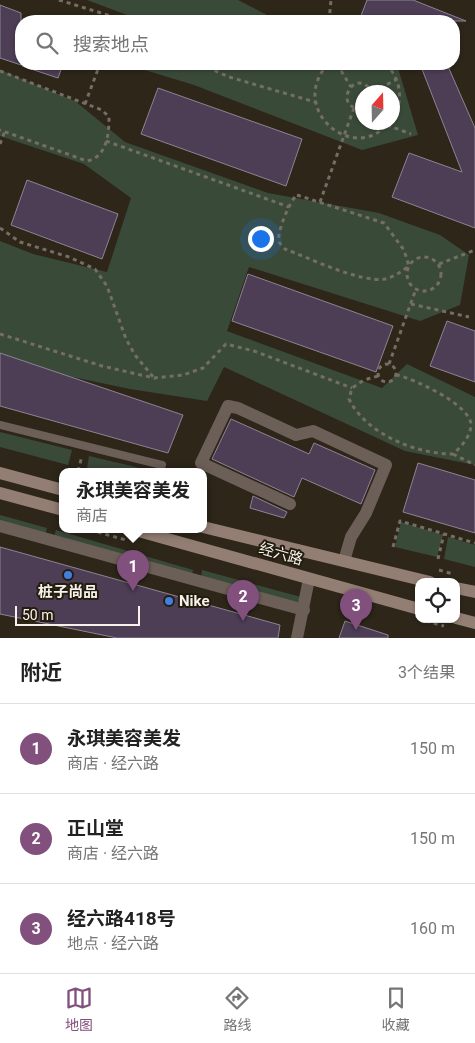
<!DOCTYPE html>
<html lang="zh">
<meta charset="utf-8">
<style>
:root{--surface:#fff;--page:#f6f6f6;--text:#222;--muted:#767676;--line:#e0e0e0;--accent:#82507d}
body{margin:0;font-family:Roboto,"Noto Sans SC",sans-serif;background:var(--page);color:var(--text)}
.controls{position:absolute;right:15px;bottom:15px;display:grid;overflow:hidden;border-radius:10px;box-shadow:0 1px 4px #0004}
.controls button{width:45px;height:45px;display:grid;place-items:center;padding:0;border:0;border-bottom:1px solid var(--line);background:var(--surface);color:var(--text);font:25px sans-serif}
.compass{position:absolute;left:355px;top:85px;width:45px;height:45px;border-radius:50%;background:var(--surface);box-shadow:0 1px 4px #0004;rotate:20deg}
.scale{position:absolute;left:15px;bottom:12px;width:125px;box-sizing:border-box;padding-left:5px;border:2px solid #f6f2ea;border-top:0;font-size:14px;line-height:18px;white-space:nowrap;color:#f6f2ea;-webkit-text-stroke:4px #231d10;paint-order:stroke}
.you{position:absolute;left:260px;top:238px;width:18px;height:18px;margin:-12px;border:4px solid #fff;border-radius:50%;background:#1a73e8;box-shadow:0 0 0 8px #1a73e833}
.badge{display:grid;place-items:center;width:32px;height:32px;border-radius:50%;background:var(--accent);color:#fff;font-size:16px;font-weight:700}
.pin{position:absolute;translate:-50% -41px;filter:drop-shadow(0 1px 2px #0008)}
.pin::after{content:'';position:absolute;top:26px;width:18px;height:15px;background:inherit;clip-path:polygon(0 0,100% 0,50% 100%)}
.popup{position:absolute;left:59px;top:468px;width:148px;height:65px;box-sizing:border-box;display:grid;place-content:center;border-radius:10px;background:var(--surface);filter:drop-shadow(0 1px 4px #0005);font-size:16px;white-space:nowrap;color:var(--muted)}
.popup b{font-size:19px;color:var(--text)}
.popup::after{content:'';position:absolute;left:50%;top:100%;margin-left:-10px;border:10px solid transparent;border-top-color:var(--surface)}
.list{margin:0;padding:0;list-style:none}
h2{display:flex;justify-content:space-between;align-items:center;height:65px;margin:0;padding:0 20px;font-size:21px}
h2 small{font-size:16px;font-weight:400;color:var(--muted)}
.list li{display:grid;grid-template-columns:32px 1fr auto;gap:15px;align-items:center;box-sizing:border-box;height:90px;padding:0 20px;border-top:1px solid var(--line)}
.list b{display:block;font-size:19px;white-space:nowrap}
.list p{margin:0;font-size:16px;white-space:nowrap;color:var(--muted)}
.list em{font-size:16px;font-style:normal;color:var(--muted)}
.icon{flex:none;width:28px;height:28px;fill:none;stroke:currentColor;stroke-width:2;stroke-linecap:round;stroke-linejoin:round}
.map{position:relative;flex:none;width:475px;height:638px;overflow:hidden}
.search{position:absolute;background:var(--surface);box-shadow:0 1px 4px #0004;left:15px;right:15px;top:15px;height:55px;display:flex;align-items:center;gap:12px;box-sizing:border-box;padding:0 18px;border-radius:20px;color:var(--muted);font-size:19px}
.sheet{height:335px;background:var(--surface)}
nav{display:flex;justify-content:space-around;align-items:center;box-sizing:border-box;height:70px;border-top:1px solid var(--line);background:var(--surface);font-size:14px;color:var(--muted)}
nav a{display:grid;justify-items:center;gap:2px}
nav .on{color:var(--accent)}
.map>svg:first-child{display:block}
.green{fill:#3a4a39;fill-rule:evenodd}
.building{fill:#4d3d55;stroke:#8e8492}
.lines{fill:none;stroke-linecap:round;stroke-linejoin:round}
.path{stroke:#746e63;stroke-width:3;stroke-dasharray:4 4;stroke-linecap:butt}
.lane{stroke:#6c5f58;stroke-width:8}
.street{stroke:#6c5f58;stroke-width:12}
.secondary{stroke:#937e74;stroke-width:12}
.shop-dot{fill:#3f7fe0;stroke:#231d10;stroke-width:2}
.labels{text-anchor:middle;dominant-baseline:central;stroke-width:4;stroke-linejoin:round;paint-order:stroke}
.street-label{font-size:15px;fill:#f6f2ea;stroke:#231d10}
.poi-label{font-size:15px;font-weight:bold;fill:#f6f2ea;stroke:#231d10}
</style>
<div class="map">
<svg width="475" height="638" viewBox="0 0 475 638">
<rect width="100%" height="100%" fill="#2d2619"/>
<g class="green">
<path d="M87 0H238L279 21H134L135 18Z"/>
<path d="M125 64H388L398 68 418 135 362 150 194 85ZM362 92H392V122H362Z"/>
<path d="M0 70 75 101 125 142 268 193 379 213 440 235 469 255 460 305 420 321 249 267 227 331 382 388 407 364 475 397V465L405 451 224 367 207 401 130 389 0 362V241L33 254 107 272 131 198 84 164 0 136Z"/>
<path d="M0 432 72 450 68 465 0 447Z"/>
<path d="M89 456 157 472H104L87 468Z"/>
<path d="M0 515 47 528 45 535 0 522Z"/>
<path d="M401 522 443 535 437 557 395 547Z"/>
<path d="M56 530 193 570 192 575 54 537Z"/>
<path d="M448 537 475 545V567L444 559Z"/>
<path d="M202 570 301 597 299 605 201 579Z"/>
</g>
<g class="building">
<path d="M367 0H413L466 21H359Z"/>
<path d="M0 5 21 13V65L0 58Z"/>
<path d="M22 64H63L58 78 22 66Z"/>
<path d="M420 64H447L475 128V228L392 197 409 153 462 172Z"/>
<path d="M158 88 302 139 286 186 141 134Z"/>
<path d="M27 180 118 214 102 259 11 225Z"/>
<path d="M248 274 393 326 376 372 232 321Z"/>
<path d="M447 321 475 331V382L430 366Z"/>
<path d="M0 353 183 415 168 453 0 406Z"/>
<path d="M231 419 309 454 314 443 375 470 361 504 302 478 294 497 212 459Z"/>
<path d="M418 463 475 480V533L403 512Z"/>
<path d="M253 496 287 512 284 518 250 508Z"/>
<path d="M0 547 280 625 278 638H117L0 614Z"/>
<path d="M345 621 388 635V638H339Z"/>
</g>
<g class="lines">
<g class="path">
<path d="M59 0 127 21"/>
<path d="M329 21 331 0"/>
<path d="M200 64 229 77 315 102"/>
<path d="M328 64C286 110 356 166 389 122"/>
<path d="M337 64 351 87"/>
<path d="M386 64C400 78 405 101 392 118"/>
<path d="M0 71 102 110 109 117C109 134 107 157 87 161L0 130"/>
<path d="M373 92 397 79"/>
<path d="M85 104 100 64"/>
<path d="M362 109C331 108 355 65 372 92"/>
<path d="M387 125 411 134"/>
<path d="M106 141 289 207"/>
<path d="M0 144 5 131"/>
<path d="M297 195 384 223 404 250 409 266C401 272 394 277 385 279 360 283 309 258 285 249 283 247 281 245 279 242 276 234 290 200 297 195Z"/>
<path d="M320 202 354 108"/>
<path d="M0 228 20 242 69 257 95 269 107 286 126 339 135 355 154 378"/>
<circle cx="424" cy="274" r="17"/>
<path d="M439 264 475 250"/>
<path d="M411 304 469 317"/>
<path d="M0 334 102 366 154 378 183 375 203 368 226 344 254 351 352 388"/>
<circle cx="387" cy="373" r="9"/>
<path d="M389 364 416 289"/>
<path d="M378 376 364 380 352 388 349 399C366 434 416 454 453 454 462 446 471 436 471 424 469 404 414 379 397 375"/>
<path d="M453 454 475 465"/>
<path d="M78 471 82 456"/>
<path d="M90 530 126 540"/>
<path d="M393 547 400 521 475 543"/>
<path d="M438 559 444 534"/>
<path d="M439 570 453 574"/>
<path d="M426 621 444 626"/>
</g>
<path class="lane" d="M0 425 162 465"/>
<g class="street">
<path d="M290 504 201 463 228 406 238 408 296 435 313 431 386 465 366 513 351 537 344 561"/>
<path d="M0 526 304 610"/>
<path d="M297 638 309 579"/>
</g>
<g class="secondary">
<path d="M0 473 63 490"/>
<path d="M0 493 63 510"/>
<path d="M203 527 430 582"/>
<path d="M135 530 419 609"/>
<path d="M456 588 475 592"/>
<path d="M456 618 475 623"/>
</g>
</g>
<g class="shop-dot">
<circle cx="68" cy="575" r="5"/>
<circle cx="169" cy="601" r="5"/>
</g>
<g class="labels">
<g class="street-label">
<text transform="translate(281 554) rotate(16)">经六路</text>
</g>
<g class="poi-label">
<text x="68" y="592">桩子尚品</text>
<text x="179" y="601" text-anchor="start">Nike</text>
</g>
</g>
</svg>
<div class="controls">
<button><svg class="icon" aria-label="locate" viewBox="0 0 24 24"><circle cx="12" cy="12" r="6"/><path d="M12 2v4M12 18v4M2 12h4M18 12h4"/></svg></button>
</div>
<svg class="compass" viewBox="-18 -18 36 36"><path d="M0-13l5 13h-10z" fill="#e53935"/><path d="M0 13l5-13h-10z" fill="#767676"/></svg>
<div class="scale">50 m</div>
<div class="you"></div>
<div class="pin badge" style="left:133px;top:591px">1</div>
<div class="popup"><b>永琪美容美发</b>商店</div>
<div class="pin badge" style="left:243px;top:621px">2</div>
<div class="pin badge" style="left:356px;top:630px">3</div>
<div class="search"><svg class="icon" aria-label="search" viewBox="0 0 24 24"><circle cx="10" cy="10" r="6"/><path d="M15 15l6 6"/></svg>搜索地点</div>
</div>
<section class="sheet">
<h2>附近<small>3个结果</small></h2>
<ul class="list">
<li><span class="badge">1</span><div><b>永琪美容美发</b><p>商店 · 经六路</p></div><em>150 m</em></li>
<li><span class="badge">2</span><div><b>正山堂</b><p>商店 · 经六路</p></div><em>150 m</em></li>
<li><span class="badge">3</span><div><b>经六路418号</b><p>地点 · 经六路</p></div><em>160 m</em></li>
</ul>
</section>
<nav>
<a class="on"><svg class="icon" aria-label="map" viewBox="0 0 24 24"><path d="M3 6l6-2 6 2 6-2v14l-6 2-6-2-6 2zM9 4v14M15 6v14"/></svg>地图</a>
<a><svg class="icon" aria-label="directions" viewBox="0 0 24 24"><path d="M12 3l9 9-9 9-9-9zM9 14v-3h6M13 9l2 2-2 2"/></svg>路线</a>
<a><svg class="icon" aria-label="saved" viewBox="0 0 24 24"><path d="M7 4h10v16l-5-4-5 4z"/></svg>收藏</a>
</nav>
